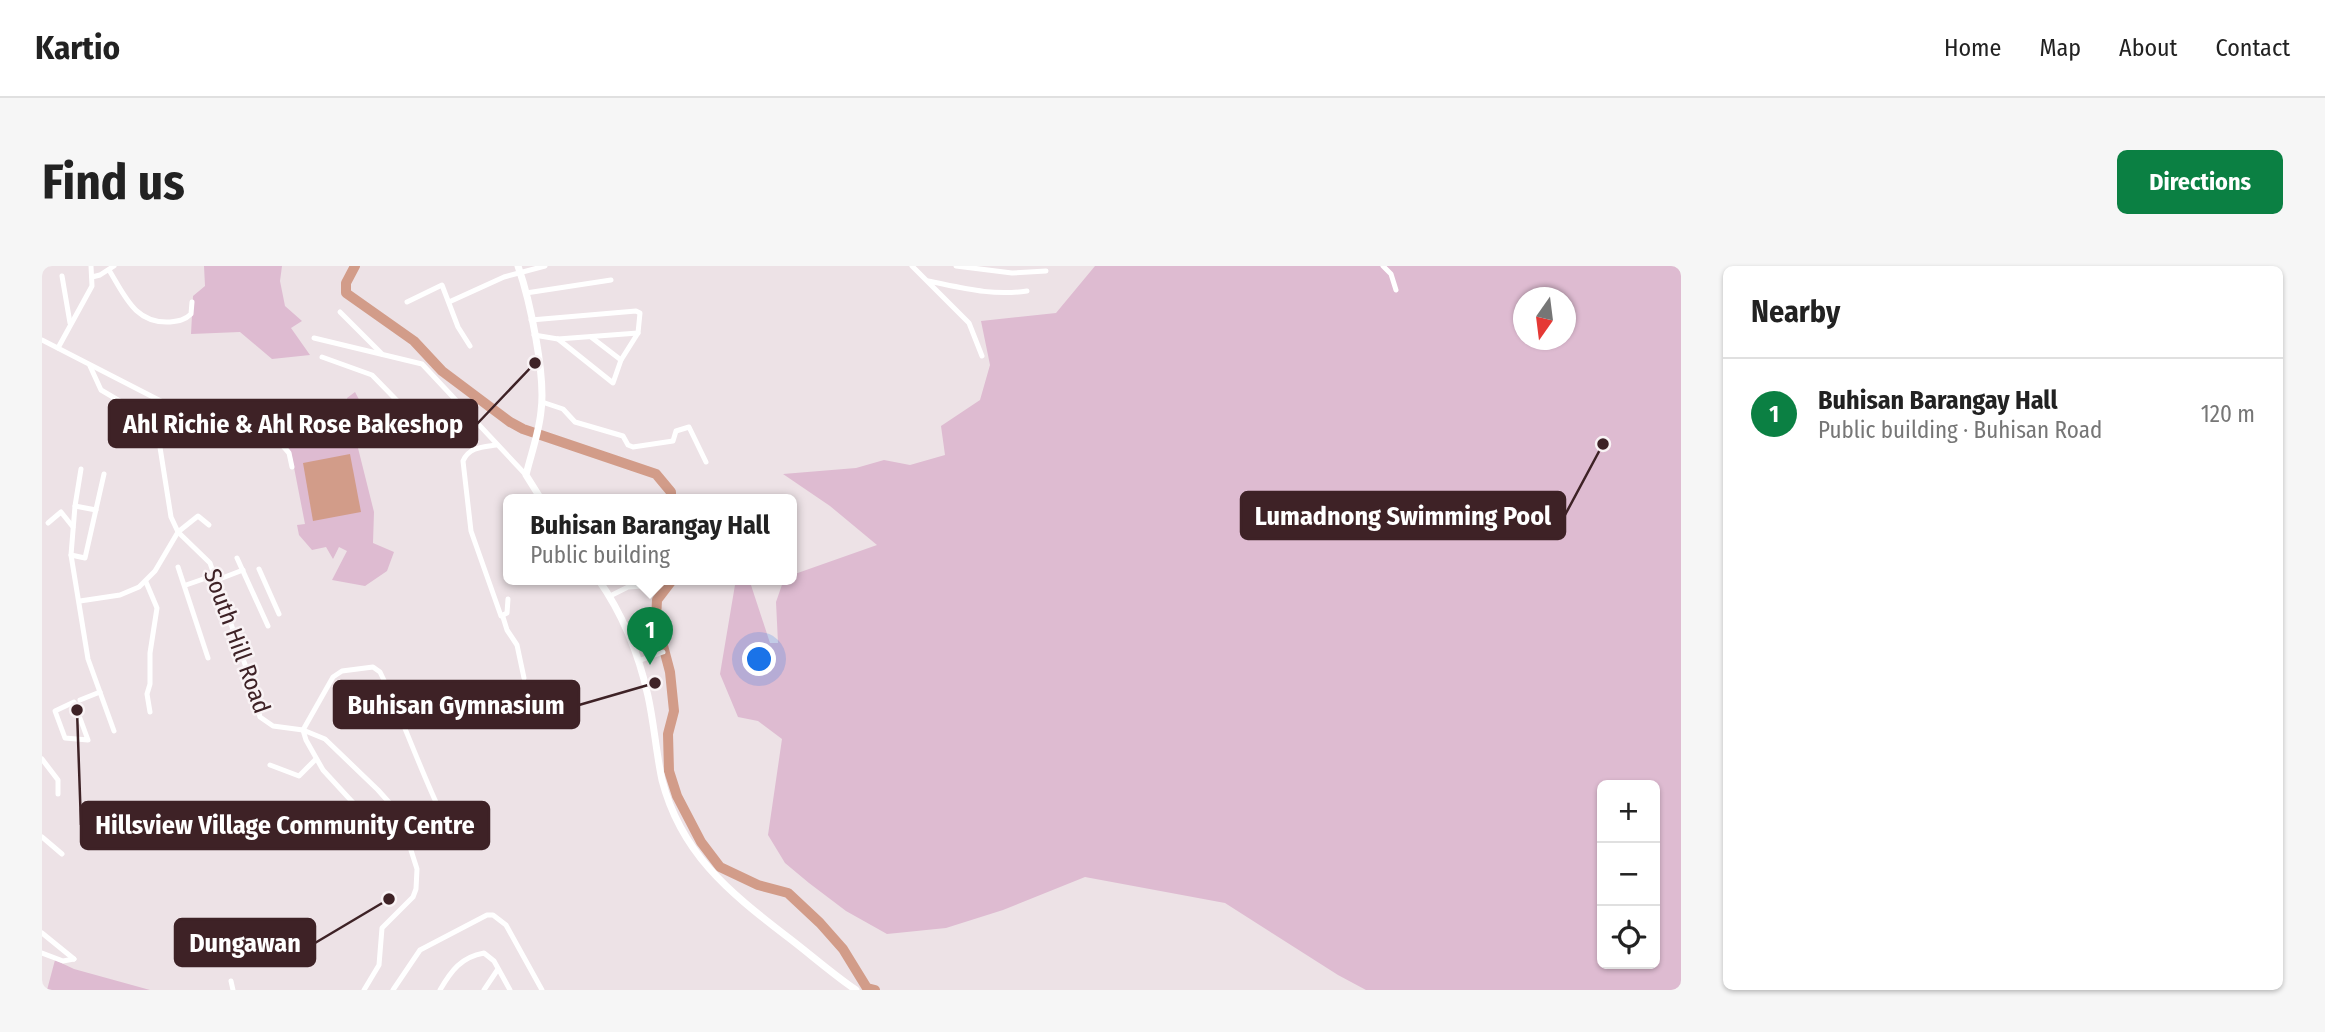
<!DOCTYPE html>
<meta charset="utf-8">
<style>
:root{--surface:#fff;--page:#f6f6f6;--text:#222;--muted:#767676;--line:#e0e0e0;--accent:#0b8043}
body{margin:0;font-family:"Fira Sans Condensed",sans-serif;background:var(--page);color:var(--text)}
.controls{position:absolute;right:21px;bottom:21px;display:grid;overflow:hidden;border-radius:10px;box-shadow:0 2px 5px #0004}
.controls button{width:63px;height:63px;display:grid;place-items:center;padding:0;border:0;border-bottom:2px solid var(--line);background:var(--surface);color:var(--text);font:35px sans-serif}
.compass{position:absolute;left:1471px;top:21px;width:63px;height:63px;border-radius:50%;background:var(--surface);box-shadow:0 2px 5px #0004;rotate:194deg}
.you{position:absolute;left:718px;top:394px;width:24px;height:24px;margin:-18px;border:5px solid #fff;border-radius:50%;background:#1a73e8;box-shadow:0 0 0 10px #1a73e833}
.badge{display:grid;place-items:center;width:46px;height:46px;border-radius:50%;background:var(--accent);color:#fff;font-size:23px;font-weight:700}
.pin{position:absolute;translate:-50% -58px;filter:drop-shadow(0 2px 4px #0008)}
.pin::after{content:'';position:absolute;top:37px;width:24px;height:21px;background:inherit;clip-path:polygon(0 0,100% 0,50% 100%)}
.popup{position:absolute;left:461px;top:228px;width:294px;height:91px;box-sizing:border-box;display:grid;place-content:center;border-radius:10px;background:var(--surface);filter:drop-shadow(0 2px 5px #0005);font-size:23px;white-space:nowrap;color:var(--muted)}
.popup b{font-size:26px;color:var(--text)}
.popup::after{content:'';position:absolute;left:50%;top:100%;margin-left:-14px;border:14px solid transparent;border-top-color:var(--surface)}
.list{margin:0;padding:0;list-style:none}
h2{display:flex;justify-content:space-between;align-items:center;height:91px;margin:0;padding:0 28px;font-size:30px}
h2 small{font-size:23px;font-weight:400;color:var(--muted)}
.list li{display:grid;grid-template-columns:46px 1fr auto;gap:21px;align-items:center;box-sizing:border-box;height:112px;padding:0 28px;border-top:2px solid var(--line)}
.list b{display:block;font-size:26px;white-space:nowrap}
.list p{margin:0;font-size:23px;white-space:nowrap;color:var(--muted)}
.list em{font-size:23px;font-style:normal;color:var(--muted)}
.icon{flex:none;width:38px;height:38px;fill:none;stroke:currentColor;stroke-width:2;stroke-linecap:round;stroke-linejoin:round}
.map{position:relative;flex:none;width:1639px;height:724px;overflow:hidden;border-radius:10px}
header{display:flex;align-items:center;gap:42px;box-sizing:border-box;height:98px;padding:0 35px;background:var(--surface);border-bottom:2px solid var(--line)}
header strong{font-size:33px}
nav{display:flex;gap:38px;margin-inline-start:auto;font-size:24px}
.intro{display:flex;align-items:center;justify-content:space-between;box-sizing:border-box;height:168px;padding:0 42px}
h1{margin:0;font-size:49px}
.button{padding:18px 32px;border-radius:10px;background:var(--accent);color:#fff;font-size:24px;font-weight:700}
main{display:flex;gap:42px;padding:0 42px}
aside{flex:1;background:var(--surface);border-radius:10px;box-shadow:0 2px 5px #0004}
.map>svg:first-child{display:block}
.green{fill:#debbd1;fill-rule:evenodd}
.water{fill:#d29c89}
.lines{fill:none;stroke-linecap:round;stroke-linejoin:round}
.river{stroke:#d29c89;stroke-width:10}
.minor{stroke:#fff;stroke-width:5}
.tertiary{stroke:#fff;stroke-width:7}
.labels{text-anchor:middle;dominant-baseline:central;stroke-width:5;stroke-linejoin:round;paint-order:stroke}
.street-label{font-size:24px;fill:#3e2226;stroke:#f9f3f5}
.leader{fill:none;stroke:#3e2226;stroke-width:2.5}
.callout-dot{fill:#3e2226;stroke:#f9f3f5;stroke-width:2.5}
.callout{fill:#3e2226;stroke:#3e2226;stroke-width:2.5}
.callout-label{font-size:26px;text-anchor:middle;font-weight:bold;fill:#fff}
</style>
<header>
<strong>Kartio</strong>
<nav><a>Home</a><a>Map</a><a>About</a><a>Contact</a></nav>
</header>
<div class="intro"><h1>Find us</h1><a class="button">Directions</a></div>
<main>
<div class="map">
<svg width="1639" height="724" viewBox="0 0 1639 724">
<rect width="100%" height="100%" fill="#ede2e6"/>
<g class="green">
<path d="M162 0H240L238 15 243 40 260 55 249 62 268 89 230 93 198 66 149 68 151 30 163 20Z"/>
<path d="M1053 0H1639V724H1324L1296 709 1183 637 1043 611 961 644 904 662 845 668 804 645 767 617 743 597 726 569 740 473 716 455 696 451 678 408 694 313H707L728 377H736L734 336 742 313H750V309L835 279 788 240 741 208 814 202 842 194 868 199 903 189 899 160 938 134 948 99 939 55 1014 47ZM1482 32H1524V74H1482ZM1560 519H1613V698H1560Z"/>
<path d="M313 126 321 141 315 178 332 246 331 277 352 286 345 305 323 320 290 314 305 285 297 281 291 293 284 281 270 284 257 269 255 259 263 258 249 186C242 173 231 173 218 170L215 164 238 158 239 163 275 161 281 148 288 154H298L307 144 305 132Z"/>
<path d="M13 694 32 703 108 724H5Z"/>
</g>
<path class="water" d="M308 188 319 246 271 255 261 197Z"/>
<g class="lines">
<g class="river">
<path d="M313 0 304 17V27L372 75 400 105 468 156 481 163 614 208 629 226V233"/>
<path d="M631 313 615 334 614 353 628 406 632 445 626 468 627 505 635 530 659 576 678 601 716 619 746 627 778 657 801 683 825 722 833 724"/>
</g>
<g class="minor">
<path d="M870 0 927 57 940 90"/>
<path d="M914 0 970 7 1004 5"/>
<path d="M1341 0 1349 8 1354 24"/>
<path d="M67 4C83 30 93 58 128 56 137 55 143 54 149 48L150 36"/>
<path d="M20 10 28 57"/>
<path d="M50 11 58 9 72 0"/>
<path d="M886 15C921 22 949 30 985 25"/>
<path d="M484 27 569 14"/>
<path d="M365 36 400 19 416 61 428 80"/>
<path d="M407 36 462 11 503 0"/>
<path d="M298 46 340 88"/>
<path d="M489 54 594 45 598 47 596 67 579 94 571 117 516 73"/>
<path d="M492 69 516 73 596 67"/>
<path d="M549 71 579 94"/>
<path d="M272 72 380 98 484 209"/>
<path d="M0 74 183 168 230 175 241 180 247 187 250 201"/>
<path d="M16 82 50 20 49 0"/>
<path d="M280 91 330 109 370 150 389 164"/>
<path d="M48 100 59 124 93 144 117 175 129 251 136 266 168 297 207 410 218 451 231 460 261 464 283 473 336 524 353 543 360 556 375 603 374 623 371 631 340 662 337 699 322 724"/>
<path d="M500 136 521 143 533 156 581 170 586 179 591 181 631 175 634 165 647 161 664 196"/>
<path d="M380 165H395L427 150"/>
<path d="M454 179C441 181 427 181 421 195L429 265 459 350 465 347 466 333"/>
<path d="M39 203 33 240 29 289 46 393 72 465"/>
<path d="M33 240 54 244"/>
<path d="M6 257 19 246 31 261"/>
<path d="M29 289 43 292 62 208"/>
<path d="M195 292 226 360"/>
<path d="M136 301 166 392"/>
<path d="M217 303 237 348"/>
<path d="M175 314 201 304"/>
<path d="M104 316 115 342 108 387V418L105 428 108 446"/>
<path d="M144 319 173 309"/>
<path d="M568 330 586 321 600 320"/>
<path d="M38 335 78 329 97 321 113 305 136 266 156 250 167 259"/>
<path d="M461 351 465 364 475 379 482 412"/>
<path d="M596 395 621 386"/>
<path d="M38 434 58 426"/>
<path d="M32 436 46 474 23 472 13 445Z"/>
<path d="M328 442 344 419"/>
<path d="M359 449 384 432 401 454"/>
<path d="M0 493 16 514V528"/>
<path d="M228 499 257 510 274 493"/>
<path d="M0 571 20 588"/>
<path d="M270 575 315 541 281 504 264 474 261 464 291 411 300 405 331 401 338 406C361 453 377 501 399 547"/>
<path d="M0 667 32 693"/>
<path d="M0 687 21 695 32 693"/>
<path d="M189 715 191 724"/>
<path d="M351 724 378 684 445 649H451L464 659 500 724"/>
<path d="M398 724C409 705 419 691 442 687L452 695 468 724"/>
<path d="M442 724 456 703"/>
</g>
<g class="tertiary">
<path d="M476 0C488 34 504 110 499 145 497 167 489 188 484 209L499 233"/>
<path d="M556 313C580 347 597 389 606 430 612 457 614 486 620 514 639 587 686 625 743 669 767 687 789 707 814 724"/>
</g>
</g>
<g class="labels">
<g class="street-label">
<text transform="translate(195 375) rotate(70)">South Hill Road</text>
</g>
</g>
<path class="leader" d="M493 97L435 158M1561 178L1523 249M613 417L537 439M35 444L39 559M347 633L273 677"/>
<g class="callout-dot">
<circle cx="493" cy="97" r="7"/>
<circle cx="1561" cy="178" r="7"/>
<circle cx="613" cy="417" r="7"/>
<circle cx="35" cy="444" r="7"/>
<circle cx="347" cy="633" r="7"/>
</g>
<g class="callout">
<rect x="67" y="134" width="368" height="47" rx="7"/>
<rect x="1199" y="226" width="324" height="47" rx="7"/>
<rect x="292" y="415" width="245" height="47" rx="7"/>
<rect x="39" y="536" width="408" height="47" rx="7"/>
<rect x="133" y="653" width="140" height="47" rx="7"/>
</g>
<g class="callout-label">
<text x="251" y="167">Ahl Richie &amp; Ahl Rose Bakeshop</text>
<text x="1361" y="259">Lumadnong Swimming Pool</text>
<text x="414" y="448">Buhisan Gymnasium</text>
<text x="243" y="568">Hillsview Village Community Centre</text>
<text x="203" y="686">Dungawan</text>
</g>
</svg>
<div class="controls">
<button>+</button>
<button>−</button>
<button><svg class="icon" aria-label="locate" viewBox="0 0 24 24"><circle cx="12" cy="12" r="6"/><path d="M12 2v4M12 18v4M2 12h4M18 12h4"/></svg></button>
</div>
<svg class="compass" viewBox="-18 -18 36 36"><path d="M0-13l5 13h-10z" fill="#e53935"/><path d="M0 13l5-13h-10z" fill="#767676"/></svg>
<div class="you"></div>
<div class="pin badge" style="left:608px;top:399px">1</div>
<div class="popup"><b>Buhisan Barangay Hall</b>Public building</div>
</div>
<aside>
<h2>Nearby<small></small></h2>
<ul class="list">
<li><span class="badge">1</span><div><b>Buhisan Barangay Hall</b><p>Public building · Buhisan Road</p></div><em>120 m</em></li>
</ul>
</aside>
</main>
